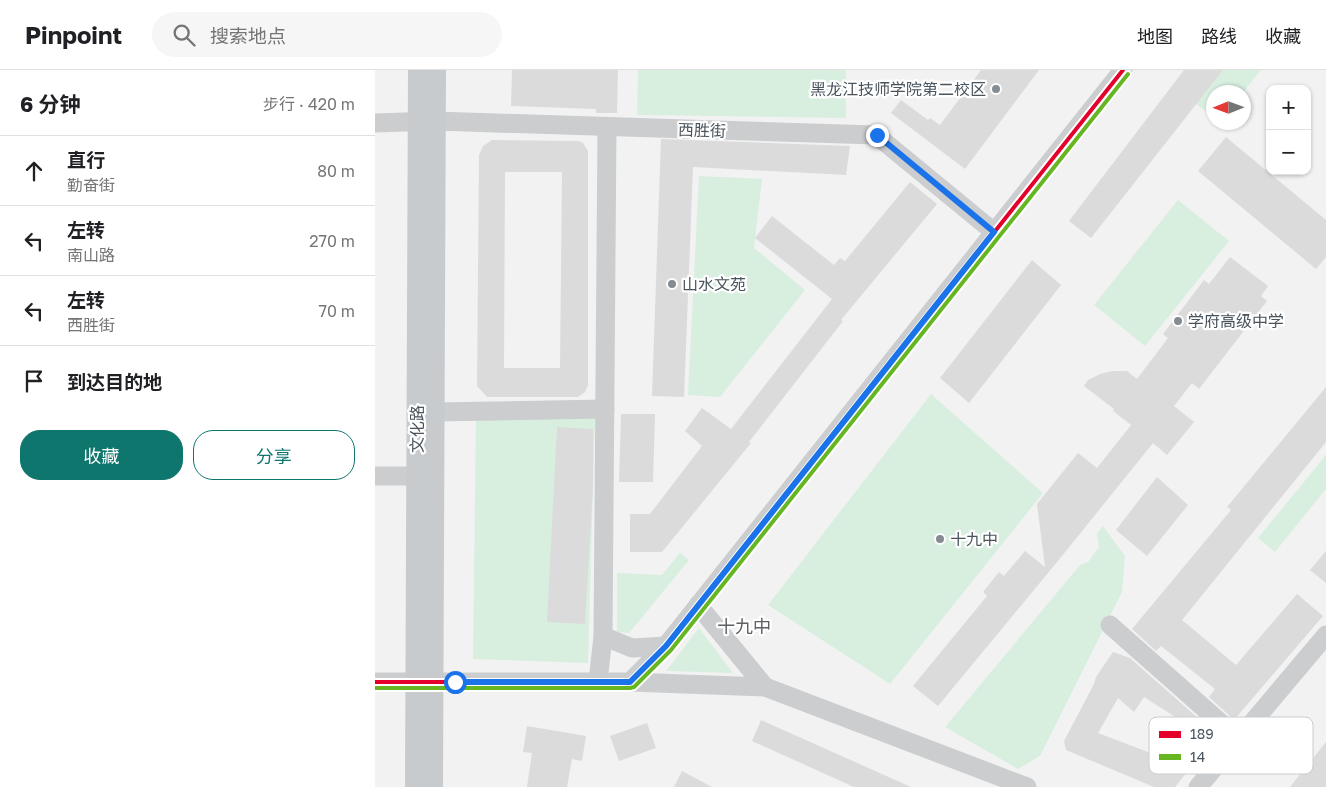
<!DOCTYPE html>
<html lang="zh">
<meta charset="utf-8">
<style>
:root{--surface:#fff;--page:#f6f6f6;--text:#202124;--muted:#757577;--line:#e0e0e0;--accent:#0f766e}
body{margin:0;font-family:"Golos Text","Noto Sans SC",sans-serif;background:var(--page);color:var(--text)}
.controls{position:absolute;right:15px;top:15px;display:grid;overflow:hidden;border-radius:10px;box-shadow:0 1px 4px #0004}
.controls button{width:45px;height:45px;display:grid;place-items:center;padding:0;border:0;border-bottom:1px solid var(--line);background:var(--surface);color:var(--text);font:25px sans-serif}
.compass{position:absolute;left:831px;top:15px;width:45px;height:45px;border-radius:50%;background:var(--surface);box-shadow:0 1px 4px #0004;rotate:269deg}
.stop{position:absolute;width:15px;height:15px;margin:-11px;border:4px solid #1a73e8;border-radius:50%;background:#fff}
.stop.end{background:#1a73e8;border-color:#fff;box-shadow:0 1px 5px #0008}
.list{margin:0;padding:0;list-style:none}
h2{display:flex;justify-content:space-between;align-items:center;height:65px;margin:0;padding:0 20px;font-size:21px}
h2 small{font-size:16px;font-weight:400;color:var(--muted)}
.list li{display:grid;grid-template-columns:32px 1fr auto;gap:15px;align-items:center;box-sizing:border-box;height:70px;padding:0 20px;border-top:1px solid var(--line)}
.list b{display:block;font-size:19px;white-space:nowrap}
.list p{margin:0;font-size:16px;white-space:nowrap;color:var(--muted)}
.list em{font-size:16px;font-style:normal;color:var(--muted)}
.actions{display:flex;gap:10px;padding:15px 20px}
.actions a{flex:1;padding:11px 0;border:1px solid var(--accent);border-radius:20px;text-align:center;font-size:18px;color:var(--accent)}
.actions .main{background:var(--accent);color:#fff}
.icon{flex:none;width:28px;height:28px;fill:none;stroke:currentColor;stroke-width:2;stroke-linecap:round;stroke-linejoin:round}
.map{position:relative;flex:none;width:951px;height:717px;overflow:hidden}
header{display:flex;align-items:center;gap:30px;box-sizing:border-box;height:70px;padding:0 25px;background:var(--surface);border-bottom:1px solid var(--line)}
header strong{font-size:24px}
nav{display:flex;gap:28px;margin-inline-start:auto;font-size:18px}
.search{width:350px;height:45px;background:var(--page);display:flex;align-items:center;gap:12px;box-sizing:border-box;padding:0 18px;border-radius:28px;color:var(--muted);font-size:19px}
main{display:flex}
aside{flex:1;background:var(--surface)}
.map>svg:first-child{display:block}
.green{fill:#d8efe0}
.building{fill:#dbdbdc;fill-rule:evenodd}
.lines{fill:none;stroke-linecap:round;stroke-linejoin:round}
.minor{stroke:#cbcdcf;stroke-width:19}
.major{stroke:#c8cbce;stroke-width:22}
.bus-1-casing{stroke:#fff;stroke-width:8}
.bus-2-casing{stroke:#fff;stroke-width:8}
.bus-1{stroke:#e4002b;stroke-width:4}
.bus-2{stroke:#66b621;stroke-width:4}
.route{stroke:#1a73e8;stroke-width:6}
.poi-dot{fill:#848b91;stroke:#fff;stroke-width:2}
.labels{text-anchor:middle;dominant-baseline:central;stroke-width:4.5;stroke-linejoin:round;paint-order:stroke}
.poi-label{font-size:16px;fill:#49545d;stroke:#fff;text-anchor:start}
.street-label{font-size:16px;fill:#49545d;stroke:#fff}
.neighbourhood-label{font-size:18px;fill:#5d6165;stroke:#fff}
.key{fill:#fff;stroke:#c8ccce;stroke-width:1}
.key-label{font-size:14px;fill:#49545d}
</style>
<header>
<strong>Pinpoint</strong>
<div class="search"><svg class="icon" aria-label="search" viewBox="0 0 24 24"><circle cx="10" cy="10" r="6"/><path d="M15 15l6 6"/></svg>搜索地点</div>
<nav><a>地图</a><a>路线</a><a>收藏</a></nav>
</header>
<main>
<aside>
<h2>6 分钟<small>步行 · 420 m</small></h2>
<ul class="list">
<li><svg class="icon" aria-label="ahead" viewBox="0 0 24 24"><path d="M12 20V5M6 11l6-6 6 6"/></svg><div><b>直行</b><p>勤奋街</p></div><em>80 m</em></li>
<li><svg class="icon" aria-label="left" viewBox="0 0 24 24"><path d="M17 20v-9H6M10 6l-5 5 5 5"/></svg><div><b>左转</b><p>南山路</p></div><em>270 m</em></li>
<li><svg class="icon" aria-label="left" viewBox="0 0 24 24"><path d="M17 20v-9H6M10 6l-5 5 5 5"/></svg><div><b>左转</b><p>西胜街</p></div><em>70 m</em></li>
<li><svg class="icon" aria-label="arrive" viewBox="0 0 24 24"><path d="M6 21V4h12l-3 4 3 4H6"/></svg><div><b>到达目的地</b></div></li>
</ul>
<div class="actions"><a class="main">收藏</a><a>分享</a></div>
</aside>
<div class="map">
<svg width="951" height="717" viewBox="0 0 951 717">
<rect width="100%" height="100%" fill="#f2f2f2"/>
<g class="green">
<path d="M263 0H471V48L262 45Z"/>
<path d="M848 0H886L868 22H838V46H837L821 34Z"/>
<path d="M324 106 387 109 379 178 430 220 345 327 313 325Z"/>
<path d="M803 130 854 171 770 276 719 235Z"/>
<path d="M556 324 668 423 515 614 393 535Z"/>
<path d="M220 348 213 593 98 589 101 350Z"/>
<path d="M951 385V419L900 482 883 468Z"/>
<path d="M728 456 750 486 747 522 665 686 643 699 570 657 705 495 713 492 724 477 722 463Z"/>
<path d="M305 483 314 490 254 563 242 562V503L287 505Z"/>
<path d="M324 558 358 603 291 601Z"/>
</g>
<g class="building">
<path d="M137 0H243L242 43H221V39L136 36Z"/>
<path d="M606 0H664L590 99 516 43 526 30 553 50 555 48 565 55Z"/>
<path d="M809 0H848L716 168 694 151Z"/>
<path d="M851 67 951 150V187L941 199 823 101Z"/>
<path d="M286 69 475 76 471 105 318 97 309 327 277 326Z"/>
<path d="M117 70 204 71 208 73 213 81V315L210 322 203 327H112L102 316 104 85 108 76ZM130 102H187L185 298H129Z"/>
<path d="M535 112 562 134 466 250 468 251 374 372 376 373 287 482H255V444H275L327 376 310 361 327 338 356 359 457 229 380 168 397 146 459 195 465 188 470 191Z"/>
<path d="M855 187 893 216 886 226 892 231 824 319 817 313 799 336 819 352 792 385 778 373 687 486 563 636 538 616 612 526 608 522 624 502 629 506 650 481 670 497 662 434 703 383 722 398 756 355 738 341 739 339 709 316 713 310 725 304 737 301H752L762 309 793 268 788 264 829 210 834 214Z"/>
<path d="M657 190 686 215 594 333 565 308Z"/>
<path d="M951 317V372L807 550 861 595 922 524 948 546 859 650 834 627 840 619 786 576 781 581 757 559 856 440 852 437Z"/>
<path d="M246 344H280L278 412H244Z"/>
<path d="M182 357 218 359V417L210 554 172 552Z"/>
<path d="M782 407 813 435 772 486 741 460Z"/>
<path d="M951 481V513L935 500Z"/>
<path d="M738 582 755 588 842 665 800 717H779L691 680 689 671 719 614 721 607ZM769 627 813 655 786 687 723 663 743 628 759 642Z"/>
<path d="M386 650 536 717H479L377 671Z"/>
<path d="M272 653 281 678 244 691 235 666Z"/>
<path d="M152 656 211 666 207 691 197 689 192 717H152L157 683 148 682Z"/>
<path d="M951 672V717H915Z"/>
<path d="M307 701 337 717H299Z"/>
</g>
<g class="lines">
<g class="minor">
<path d="M0 53 60 51 501 65 619 162"/>
<path d="M59 342 230 339"/>
<path d="M0 406H42"/>
<path d="M323 535 390 617"/>
<path d="M735 555 864 669"/>
<path d="M228 566 257 578 291 576"/>
<path d="M0 612H255L390 617 652 717"/>
<path d="M223 612 228 566 232 57"/>
<path d="M255 612 291 576 748 0"/>
<path d="M823 717 951 565"/>
</g>
<g class="major">
<path d="M41 717 44 0"/>
<path d="M57 717 60 0"/>
</g>
<defs>
<path id="bus-1" d="M0 612H255L291 576 748 0"/>
<path id="bus-2" d="M0 618H255L259 617 296 580 753 4"/>
</defs>
<use href="#bus-1" class="bus-1-casing"/>
<use href="#bus-2" class="bus-2-casing"/>
<use href="#bus-1" class="bus-1"/>
<use href="#bus-2" class="bus-2"/>
</g>
<g class="lines">
<path class="route" d="M80 612H255L291 576 619 162 502 65"/>
</g>
<g class="poi-dot">
<circle cx="621" cy="19" r="5"/>
<circle cx="297" cy="214" r="5"/>
<circle cx="803" cy="251" r="5"/>
<circle cx="565" cy="469" r="5"/>
</g>
<g class="labels">
<g class="poi-label">
<text x="611" y="19" text-anchor="end">黑龙江技师学院第二校区</text>
<text x="307" y="214">山水文苑</text>
<text x="813" y="251">学府高级中学</text>
<text x="575" y="469">十九中</text>
</g>
<g class="street-label">
<text transform="translate(327 60) rotate(2)">西胜街</text>
<text transform="translate(42 359) rotate(-90)">文化路</text>
</g>
<g class="neighbourhood-label">
<text x="369" y="556">十九中</text>
</g>
</g>
<rect x="774" y="647" width="164" height="57" rx="8" class="key"/>
<rect x="784" y="661" width="22" height="7" fill="#e4002b"/>
<rect x="784" y="684" width="22" height="6" fill="#66b621"/>
<g class="key-label">
<text x="815" y="669">189</text>
<text x="815" y="692">14</text>
</g>
</svg>
<div class="controls">
<button>+</button>
<button>−</button>
</div>
<svg class="compass" viewBox="-18 -18 36 36"><path d="M0-13l5 13h-10z" fill="#e53935"/><path d="M0 13l5-13h-10z" fill="#757577"/></svg>
<div class="stop" style="left:80px;top:612px"></div>
<div class="stop end" style="left:502px;top:65px"></div>
</div>
</main>
